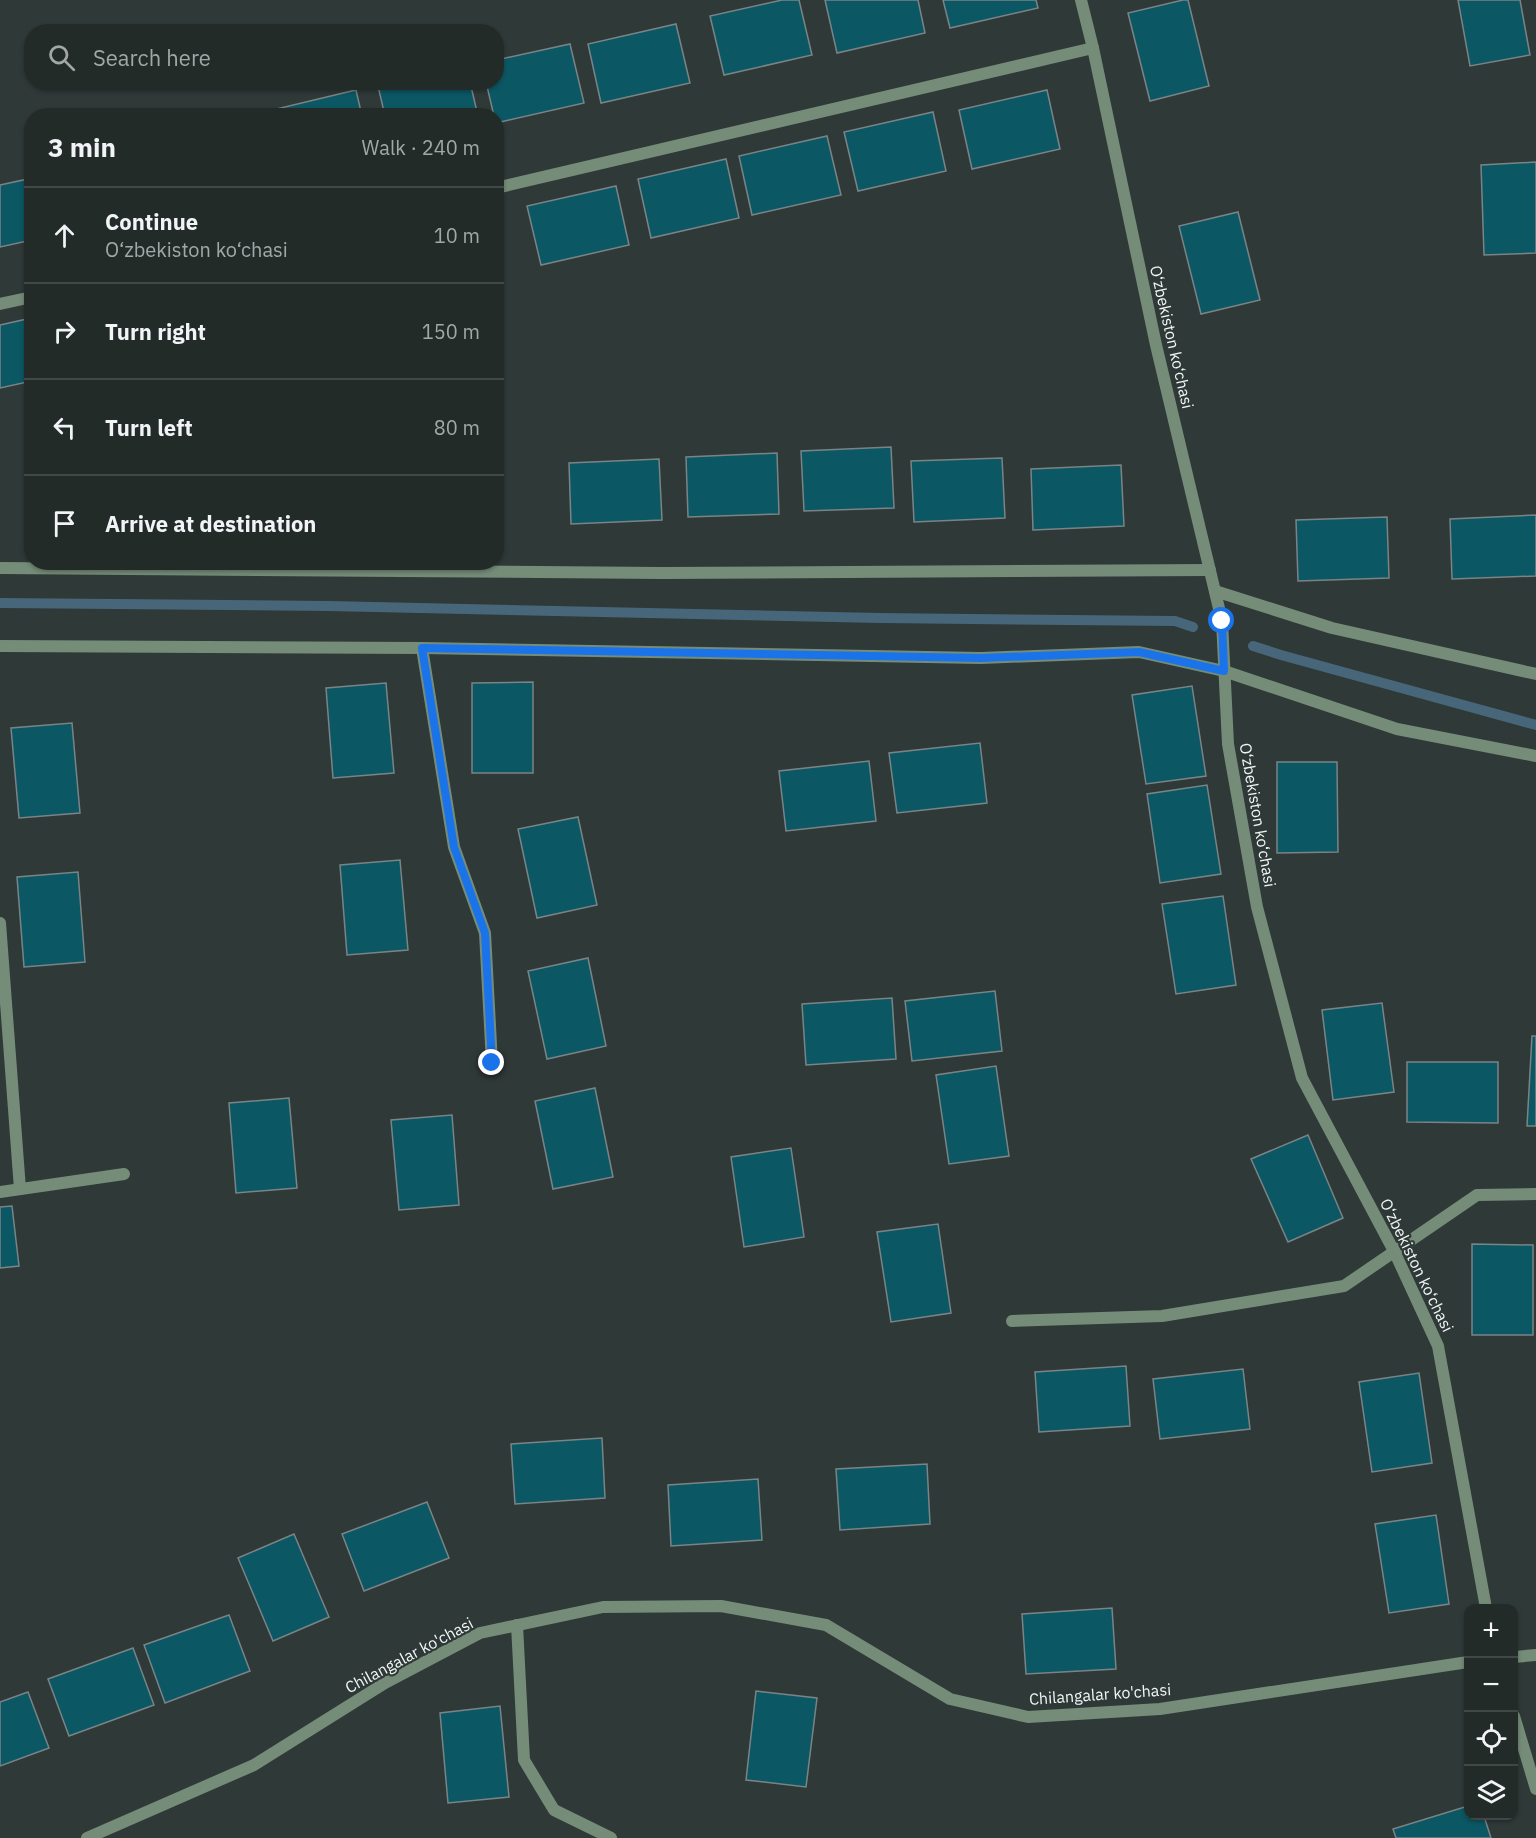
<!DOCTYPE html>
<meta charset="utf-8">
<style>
:root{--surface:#232b29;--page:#2f3735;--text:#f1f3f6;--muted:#a3a7a8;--line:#404746}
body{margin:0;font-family:"IBM Plex Sans",sans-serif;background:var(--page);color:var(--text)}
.controls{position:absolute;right:18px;bottom:18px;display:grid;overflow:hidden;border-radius:12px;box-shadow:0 2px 4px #0004}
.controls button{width:54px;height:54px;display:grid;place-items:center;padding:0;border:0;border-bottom:2px solid var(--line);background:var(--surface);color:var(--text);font:30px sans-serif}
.stop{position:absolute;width:18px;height:18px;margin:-14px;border:4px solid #1a73e8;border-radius:50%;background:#fff}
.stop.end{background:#1a73e8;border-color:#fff;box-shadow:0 2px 6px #0008}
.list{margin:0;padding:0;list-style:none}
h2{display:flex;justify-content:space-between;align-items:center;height:78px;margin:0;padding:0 24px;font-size:26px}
h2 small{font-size:20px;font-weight:400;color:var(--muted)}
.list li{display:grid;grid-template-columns:39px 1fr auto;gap:18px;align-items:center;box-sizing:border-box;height:96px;padding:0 24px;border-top:2px solid var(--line)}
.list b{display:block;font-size:22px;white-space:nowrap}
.list p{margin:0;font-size:20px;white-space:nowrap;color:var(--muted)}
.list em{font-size:20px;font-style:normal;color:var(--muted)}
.icon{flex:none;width:33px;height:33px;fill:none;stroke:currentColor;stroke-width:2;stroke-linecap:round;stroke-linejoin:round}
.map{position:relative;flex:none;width:1536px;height:1838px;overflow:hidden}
.search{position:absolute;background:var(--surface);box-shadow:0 2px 4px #0004;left:24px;top:24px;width:480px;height:66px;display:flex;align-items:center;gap:15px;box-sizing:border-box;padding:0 21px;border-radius:24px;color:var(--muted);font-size:22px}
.panel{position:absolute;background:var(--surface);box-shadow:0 2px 4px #0004;left:24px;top:108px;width:480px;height:462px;border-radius:24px}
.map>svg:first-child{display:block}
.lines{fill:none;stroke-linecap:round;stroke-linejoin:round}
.stream{stroke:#48667a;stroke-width:10}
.building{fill:#0c5764;stroke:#7a8486;stroke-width:1.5}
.minor{stroke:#758c79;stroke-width:12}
.route{stroke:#1a73e8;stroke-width:8}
.labels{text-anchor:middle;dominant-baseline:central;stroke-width:4.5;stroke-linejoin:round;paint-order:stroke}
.street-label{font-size:16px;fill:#f0f6f5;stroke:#2f3937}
</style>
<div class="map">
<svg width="1536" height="1838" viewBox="0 0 1536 1838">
<rect width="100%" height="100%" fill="#2f3937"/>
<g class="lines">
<g class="stream">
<path d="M0 603 329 606 880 618 1175 621 1193 627"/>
<path d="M1253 646 1281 655 1536 725"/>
</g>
</g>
<g class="building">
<path d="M782 0H799L812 55 724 75 710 16Z"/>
<path d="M825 0H918L925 33 837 53Z"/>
<path d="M943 0H1036L1038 8 950 28Z"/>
<path d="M1183 0H1188L1209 86 1150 101 1128 13Z"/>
<path d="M1458 0H1520L1530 55 1470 66Z"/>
<path d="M676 24 690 83 601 103 588 44Z"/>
<path d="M570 44 584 103 496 123V116H494L486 82H496V60Z"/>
<path d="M393 82H470L478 116H385L378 86Z"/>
<path d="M356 90 362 116H269L268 111Z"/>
<path d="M1047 90 1060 149 972 169 959 110Z"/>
<path d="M933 112 946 171 858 191 844 132Z"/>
<path d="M827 136 841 195 752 215 739 156Z"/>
<path d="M726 159 739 218 651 238 638 179Z"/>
<path d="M1536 162V253L1484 255 1481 165Z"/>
<path d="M28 179 32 196V240L0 247V185Z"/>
<path d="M616 186 629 245 541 265 527 206Z"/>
<path d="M1238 212 1260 300 1201 314 1179 226Z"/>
<path d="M27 319 32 337V381L0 388V325Z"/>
<path d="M891 447 894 508 804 511 801 451Z"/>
<path d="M777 453 779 514 688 517 686 457Z"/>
<path d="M1002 458 1005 518 914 522 911 461Z"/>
<path d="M659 459 662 520 571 524 569 463Z"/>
<path d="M1121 465 1124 526 1033 530 1031 469Z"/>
<path d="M1536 515V576L1452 579 1450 519Z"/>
<path d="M1387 517 1389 578 1298 581 1296 520Z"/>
<path d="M533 682V773H472V683Z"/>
<path d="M386 683 394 773 333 778 326 688Z"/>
<path d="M1192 686 1206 776 1146 784 1132 695Z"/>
<path d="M72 723 80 813 19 818 11 728Z"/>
<path d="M980 743 987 803 897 813 889 753Z"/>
<path d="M869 761 876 821 786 831 779 771Z"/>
<path d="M1277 762H1337L1338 852 1277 853Z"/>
<path d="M1207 785 1221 874 1160 883 1147 794Z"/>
<path d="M578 817 597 905 537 918 518 829Z"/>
<path d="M400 860 408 950 347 955 340 865Z"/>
<path d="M78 872 85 962 24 967 17 877Z"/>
<path d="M1223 896 1236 985 1176 994 1162 904Z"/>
<path d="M588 958 606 1046 547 1059 528 971Z"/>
<path d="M995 991 1002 1051 912 1061 905 1001Z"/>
<path d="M892 998 896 1059 806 1065 802 1004Z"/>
<path d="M1382 1003 1394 1092 1333 1100 1322 1010Z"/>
<path d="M1532 1036H1536V1126H1527Z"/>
<path d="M1407 1062H1498V1123L1407 1122Z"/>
<path d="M996 1066 1009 1156 949 1164 936 1075Z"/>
<path d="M595 1088 613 1177 553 1189 535 1101Z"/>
<path d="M289 1098 297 1188 236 1193 229 1103Z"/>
<path d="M452 1115 459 1205 399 1210 391 1120Z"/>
<path d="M1308 1135 1343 1218 1288 1242 1251 1159Z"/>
<path d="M791 1148 804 1237 744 1247 731 1157Z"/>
<path d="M12 1206 19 1266 0 1268V1207Z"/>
<path d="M938 1224 951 1313 891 1322 877 1232Z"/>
<path d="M1472 1244 1533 1245V1335H1472Z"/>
<path d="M1126 1366 1130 1426 1039 1432 1035 1372Z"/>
<path d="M1243 1369 1250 1429 1160 1439 1153 1379Z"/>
<path d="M1419 1373 1432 1463 1372 1472 1359 1382Z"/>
<path d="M602 1438 605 1498 515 1504 511 1444Z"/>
<path d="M927 1464 930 1524 840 1530 836 1469Z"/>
<path d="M758 1479 762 1540 671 1546 668 1485Z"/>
<path d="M427 1502 449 1558 364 1591 342 1534Z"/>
<path d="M1436 1515 1449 1604 1389 1613 1375 1524Z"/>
<path d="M294 1534 329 1617 273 1641 238 1558Z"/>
<path d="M1112 1608 1116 1669 1026 1674 1022 1614Z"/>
<path d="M229 1615 250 1671 165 1703 144 1645Z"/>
<path d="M133 1648 154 1705 69 1736 48 1679Z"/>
<path d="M756 1691 817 1698 806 1787 746 1780Z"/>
<path d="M28 1692 49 1748 0 1766V1702Z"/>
<path d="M500 1706 509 1797 448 1803 440 1713Z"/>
<path d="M1468 1806V1816H1484L1491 1838H1396L1393 1829Z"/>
</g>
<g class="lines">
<g class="minor">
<path d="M1081 0 1093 48 1156 345 1222 621 1228 744 1257 907 1302 1078 1395 1253 1438 1346 1486 1608"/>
<path d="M496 188 1093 48"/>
<path d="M0 304 32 297"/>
<path d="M0 568 662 573 1210 570"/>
<path d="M1215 591 1332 628 1536 674"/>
<path d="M0 646 422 648 981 658 1139 652 1224 671 1397 729 1536 756"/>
<path d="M422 648 454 847 485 933 492 1063"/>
<path d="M0 923 20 1189"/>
<path d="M0 1192 124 1174"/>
<path d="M1012 1321 1162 1316 1344 1286 1477 1195 1536 1194"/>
<path d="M517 1625 524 1760 554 1810 611 1838"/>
<path d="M1514 1657 1536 1655"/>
<path d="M1514 1716 1536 1789"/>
<path d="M87 1838 254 1765 385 1683 480 1633 603 1607 721 1606 826 1625 950 1699 1028 1717 1160 1709 1468 1662"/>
</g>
</g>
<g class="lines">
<path class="route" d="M492 1063 485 933 454 847 422 648 981 658 1139 652 1224 671 1222 621"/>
</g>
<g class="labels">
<g class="street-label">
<text transform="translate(1172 337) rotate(77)">O‘zbekiston ko‘chasi</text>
<text transform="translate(1258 815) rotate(80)">O‘zbekiston ko‘chasi</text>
<text transform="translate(1417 1265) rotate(64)">O‘zbekiston ko‘chasi</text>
<text transform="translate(409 1655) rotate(-28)">Chilangalar ko'chasi</text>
<text transform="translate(1100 1694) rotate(-4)">Chilangalar ko'chasi</text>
</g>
</g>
</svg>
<div class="controls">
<button>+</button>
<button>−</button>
<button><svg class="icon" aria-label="locate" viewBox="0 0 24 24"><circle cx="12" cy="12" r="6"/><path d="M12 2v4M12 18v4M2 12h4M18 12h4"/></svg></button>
<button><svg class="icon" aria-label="layers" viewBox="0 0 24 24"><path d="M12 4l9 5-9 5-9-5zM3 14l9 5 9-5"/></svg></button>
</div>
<div class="stop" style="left:1222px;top:621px"></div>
<div class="stop end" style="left:492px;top:1063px"></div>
<div class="search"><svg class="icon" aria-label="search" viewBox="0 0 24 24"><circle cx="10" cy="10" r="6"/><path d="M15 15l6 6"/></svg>Search here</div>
<section class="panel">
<h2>3 min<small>Walk · 240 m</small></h2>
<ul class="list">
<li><svg class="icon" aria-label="ahead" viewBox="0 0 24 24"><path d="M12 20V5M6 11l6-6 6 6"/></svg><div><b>Continue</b><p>O‘zbekiston ko‘chasi</p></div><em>10 m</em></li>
<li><svg class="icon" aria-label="right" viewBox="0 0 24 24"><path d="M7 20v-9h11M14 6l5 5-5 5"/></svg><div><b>Turn right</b></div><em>150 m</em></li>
<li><svg class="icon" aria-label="left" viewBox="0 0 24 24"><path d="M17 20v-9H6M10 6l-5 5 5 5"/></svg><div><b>Turn left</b></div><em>80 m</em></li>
<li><svg class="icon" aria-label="arrive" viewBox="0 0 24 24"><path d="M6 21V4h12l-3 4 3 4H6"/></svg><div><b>Arrive at destination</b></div></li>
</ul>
</section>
</div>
